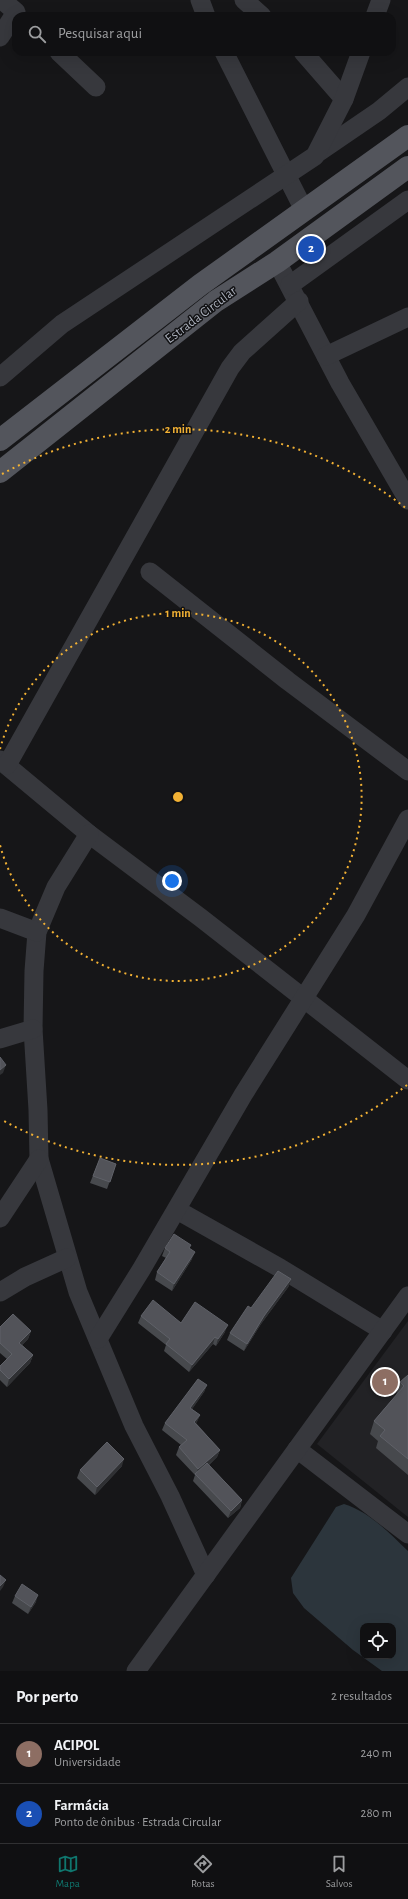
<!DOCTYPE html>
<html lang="pt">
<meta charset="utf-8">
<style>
:root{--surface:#101012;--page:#19191b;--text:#f1f3f6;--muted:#9c9d9f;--line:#303032;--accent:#0f766e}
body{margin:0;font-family:"Alegreya Sans",sans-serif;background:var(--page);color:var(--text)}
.controls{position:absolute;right:12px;bottom:12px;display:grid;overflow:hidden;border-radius:8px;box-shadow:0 4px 16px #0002}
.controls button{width:36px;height:36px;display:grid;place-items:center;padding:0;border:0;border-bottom:1px solid var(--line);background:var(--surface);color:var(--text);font:20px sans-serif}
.you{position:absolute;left:172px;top:881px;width:14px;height:14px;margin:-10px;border:3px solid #fff;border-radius:50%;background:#1a73e8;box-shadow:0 0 0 6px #1a73e833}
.badge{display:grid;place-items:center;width:26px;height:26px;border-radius:50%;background:var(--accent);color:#fff;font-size:13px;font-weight:700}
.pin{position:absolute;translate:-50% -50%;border:2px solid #fff;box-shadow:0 1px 4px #0006}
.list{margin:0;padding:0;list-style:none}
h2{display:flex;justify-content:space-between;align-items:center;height:52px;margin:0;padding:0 16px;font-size:17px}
h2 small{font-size:13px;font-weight:400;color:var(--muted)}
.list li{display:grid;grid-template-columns:26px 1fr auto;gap:12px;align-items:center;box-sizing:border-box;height:60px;padding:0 16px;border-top:1px solid var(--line)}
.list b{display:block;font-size:15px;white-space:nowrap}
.list p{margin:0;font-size:13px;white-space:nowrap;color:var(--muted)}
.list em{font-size:13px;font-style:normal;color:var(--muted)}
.icon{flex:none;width:22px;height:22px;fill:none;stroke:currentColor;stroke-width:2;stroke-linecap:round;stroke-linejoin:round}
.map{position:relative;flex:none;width:408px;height:1671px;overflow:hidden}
.search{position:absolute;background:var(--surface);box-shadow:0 4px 16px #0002;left:12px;right:12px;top:12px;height:44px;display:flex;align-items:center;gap:10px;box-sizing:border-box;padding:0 14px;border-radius:12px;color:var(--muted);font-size:15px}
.sheet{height:172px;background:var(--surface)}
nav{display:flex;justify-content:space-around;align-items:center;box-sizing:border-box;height:56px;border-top:1px solid var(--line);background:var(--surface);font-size:11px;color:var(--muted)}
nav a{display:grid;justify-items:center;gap:2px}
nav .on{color:var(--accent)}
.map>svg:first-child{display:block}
.built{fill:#222225}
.water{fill:#2c353c;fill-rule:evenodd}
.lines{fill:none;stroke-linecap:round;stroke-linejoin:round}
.minor{stroke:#37383d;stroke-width:19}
.major{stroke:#53555c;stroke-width:22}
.wall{fill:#47494d}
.shaded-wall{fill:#2f3033}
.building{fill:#525359;stroke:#5f6168}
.ring{fill:none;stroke:#f2b134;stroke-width:2;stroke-dasharray:2 4}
.labels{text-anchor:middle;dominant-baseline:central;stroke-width:3;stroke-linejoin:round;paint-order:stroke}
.street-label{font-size:14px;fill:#a8adb8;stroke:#111113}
.centre{fill:#f2b134;stroke:#111113;stroke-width:2}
.ring-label{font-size:12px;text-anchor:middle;font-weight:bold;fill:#f2b134;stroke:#111113;stroke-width:3;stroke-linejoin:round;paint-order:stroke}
</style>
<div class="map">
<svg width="408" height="1671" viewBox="0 0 408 1671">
<rect width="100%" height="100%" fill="#161618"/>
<path class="built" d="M408 1321V1517L317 1444Z"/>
<path class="water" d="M344 1504C370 1512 389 1533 408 1551V1671H382L353 1650 304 1608 293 1593 291 1578 336 1507ZM363 1626H393V1656H363Z"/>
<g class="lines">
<g class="minor">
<path d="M200 0 206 16"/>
<path d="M244 0 262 16"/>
<path d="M375 16 381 0"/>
<path d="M0 37 16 12 2 0"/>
<path d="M59 52 96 87"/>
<path d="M224 52 304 210"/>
<path d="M303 52 344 99"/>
<path d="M319 152 379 111 408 87"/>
<path d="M277 262 340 383 408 500"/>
<path d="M290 285 408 200"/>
<path d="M326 356 408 317"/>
<path d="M0 377 62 324 315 156 344 99 361 52"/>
<path d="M150 572 288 681 408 771"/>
<path d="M0 760 89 834 201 918 408 1080"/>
<path d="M7 765 230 368 242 352 299 301"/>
<path d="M89 834 56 887 37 932 34 971 33 1029 38 1110 39 1159 78 1292 134 1426 170 1496 206 1575"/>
<path d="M0 918 37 932"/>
<path d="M0 1039 33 1029"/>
<path d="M177 1210 280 1268 383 1331"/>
<path d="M0 1218 39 1159"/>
<path d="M0 1292 25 1277 67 1258"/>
<path d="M98 1339 141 1270 243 1095 356 915 408 819"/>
<path d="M297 1449 408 1534"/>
<path d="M136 1671 408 1296"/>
</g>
<g class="major">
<path d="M0 440 200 285 408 136"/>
<path d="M0 472 216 301 277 262 408 167"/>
</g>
</g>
<g class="wall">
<path d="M100 1158 116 1164 107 1189 90 1183Z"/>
<path d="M165 1248 190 1249 192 1259 172 1291 155 1280 157 1272 166 1258 162 1256Z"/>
<path d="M289 1286 261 1324 244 1351 227 1340 230 1333 251 1308Z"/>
<path d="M141 1316 181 1323 225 1332 216 1346 213 1344 189 1372 164 1351 166 1345 138 1323Z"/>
<path d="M0 1327 31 1331 28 1339 22 1345 33 1355 30 1363 7 1387 0 1380V1366L7 1359 0 1353Z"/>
<path d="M408 1375V1475L376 1448 378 1441 370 1434 374 1421 396 1395 400 1382Z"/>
<path d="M207 1385 204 1392 192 1409 200 1415 196 1423 220 1450 217 1457 209 1465 242 1500 240 1508 228 1518 193 1481 195 1475 176 1455 179 1447 181 1445 162 1430 165 1423Z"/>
<path d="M122 1466 95 1495 77 1478 80 1470Z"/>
<path d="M15 1596 36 1602 28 1614 12 1603Z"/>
</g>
<g class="shaded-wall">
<path d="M6 1065 3 1073 0 1075V1070Z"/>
<path d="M195 1252 192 1259 172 1291 174 1284Z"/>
<path d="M291 1279 289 1286 261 1324 244 1351 247 1344 264 1316Z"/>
<path d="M228 1325 225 1332 216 1346 218 1339Z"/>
<path d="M31 1331 28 1339 17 1350 19 1343Z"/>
<path d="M215 1337 213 1344 189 1372 192 1365Z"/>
<path d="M33 1355 30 1363 7 1387 9 1379Z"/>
<path d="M207 1385 204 1392 188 1415 190 1408Z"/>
<path d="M200 1415 197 1422 192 1429 194 1422Z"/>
<path d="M220 1450 217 1457 197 1475H196L198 1469Z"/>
<path d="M124 1459 122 1466 95 1495 97 1487Z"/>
<path d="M242 1500 240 1508 228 1518 231 1511Z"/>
<path d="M6 1580 3 1587 0 1591V1586Z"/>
<path d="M38 1595 36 1602 28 1614 31 1607Z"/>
</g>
<g class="building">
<path d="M0 1057 6 1065 0 1070Z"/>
<path d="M100 1158 116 1164 110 1182 93 1176Z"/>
<path d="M174 1234 191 1245 189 1248 195 1252 174 1284 157 1272 170 1252 165 1248Z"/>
<path d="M278 1271 291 1279 264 1316 247 1344 230 1333 248 1306 251 1308Z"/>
<path d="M153 1300 181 1323 195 1302 228 1325 218 1339 215 1337 192 1365 166 1344 170 1339 141 1316Z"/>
<path d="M13 1314 31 1331 19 1343 33 1355 9 1379 0 1370V1366L12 1354 0 1343V1327Z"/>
<path d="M408 1375V1459L380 1436 385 1430 374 1421 404 1386 400 1382Z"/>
<path d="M198 1379 207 1385 190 1408 200 1415 194 1422 220 1450 198 1469 179 1447 187 1440 165 1423Z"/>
<path d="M107 1442 124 1459 97 1487 80 1470Z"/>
<path d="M207 1463 242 1500 231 1511 195 1474Z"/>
<path d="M0 1575 6 1580 0 1586Z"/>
<path d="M22 1584 38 1595 31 1607 15 1596Z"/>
</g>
<g class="ring">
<path d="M0 749A184 184 0 1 1 0 845"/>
<path d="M407 1085A368 368 0 0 1 2 1120M2 474A368 368 0 0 1 407 509"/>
</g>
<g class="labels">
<g class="street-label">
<text transform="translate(201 315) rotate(-37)">Estrada Circular</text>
</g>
</g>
<circle cx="178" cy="797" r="6" class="centre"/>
<g class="ring-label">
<text x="178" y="433">2 min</text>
<text x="178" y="617">1 min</text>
</g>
</svg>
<div class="controls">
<button><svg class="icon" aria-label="locate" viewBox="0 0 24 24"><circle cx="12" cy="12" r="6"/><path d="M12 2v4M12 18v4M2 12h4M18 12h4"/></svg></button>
</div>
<div class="you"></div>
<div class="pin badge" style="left:385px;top:1382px;background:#8d6e63">1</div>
<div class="pin badge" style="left:311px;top:249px;background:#1a4fb4">2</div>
<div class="search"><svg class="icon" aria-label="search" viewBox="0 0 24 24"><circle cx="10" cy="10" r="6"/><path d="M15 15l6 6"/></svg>Pesquisar aqui</div>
</div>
<section class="sheet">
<h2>Por perto<small>2 resultados</small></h2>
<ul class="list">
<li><span class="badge" style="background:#8d6e63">1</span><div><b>ACIPOL</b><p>Universidade</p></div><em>240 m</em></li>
<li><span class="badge" style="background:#1a4fb4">2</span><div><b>Farmácia</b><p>Ponto de ônibus · Estrada Circular</p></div><em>280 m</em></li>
</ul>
</section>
<nav>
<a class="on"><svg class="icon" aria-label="map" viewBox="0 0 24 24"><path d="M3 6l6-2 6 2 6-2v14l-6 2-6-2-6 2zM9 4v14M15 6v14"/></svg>Mapa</a>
<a><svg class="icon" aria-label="directions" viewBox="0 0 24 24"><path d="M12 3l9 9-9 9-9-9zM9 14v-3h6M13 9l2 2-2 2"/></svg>Rotas</a>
<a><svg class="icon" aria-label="saved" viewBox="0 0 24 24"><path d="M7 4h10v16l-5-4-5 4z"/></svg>Salvos</a>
</nav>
